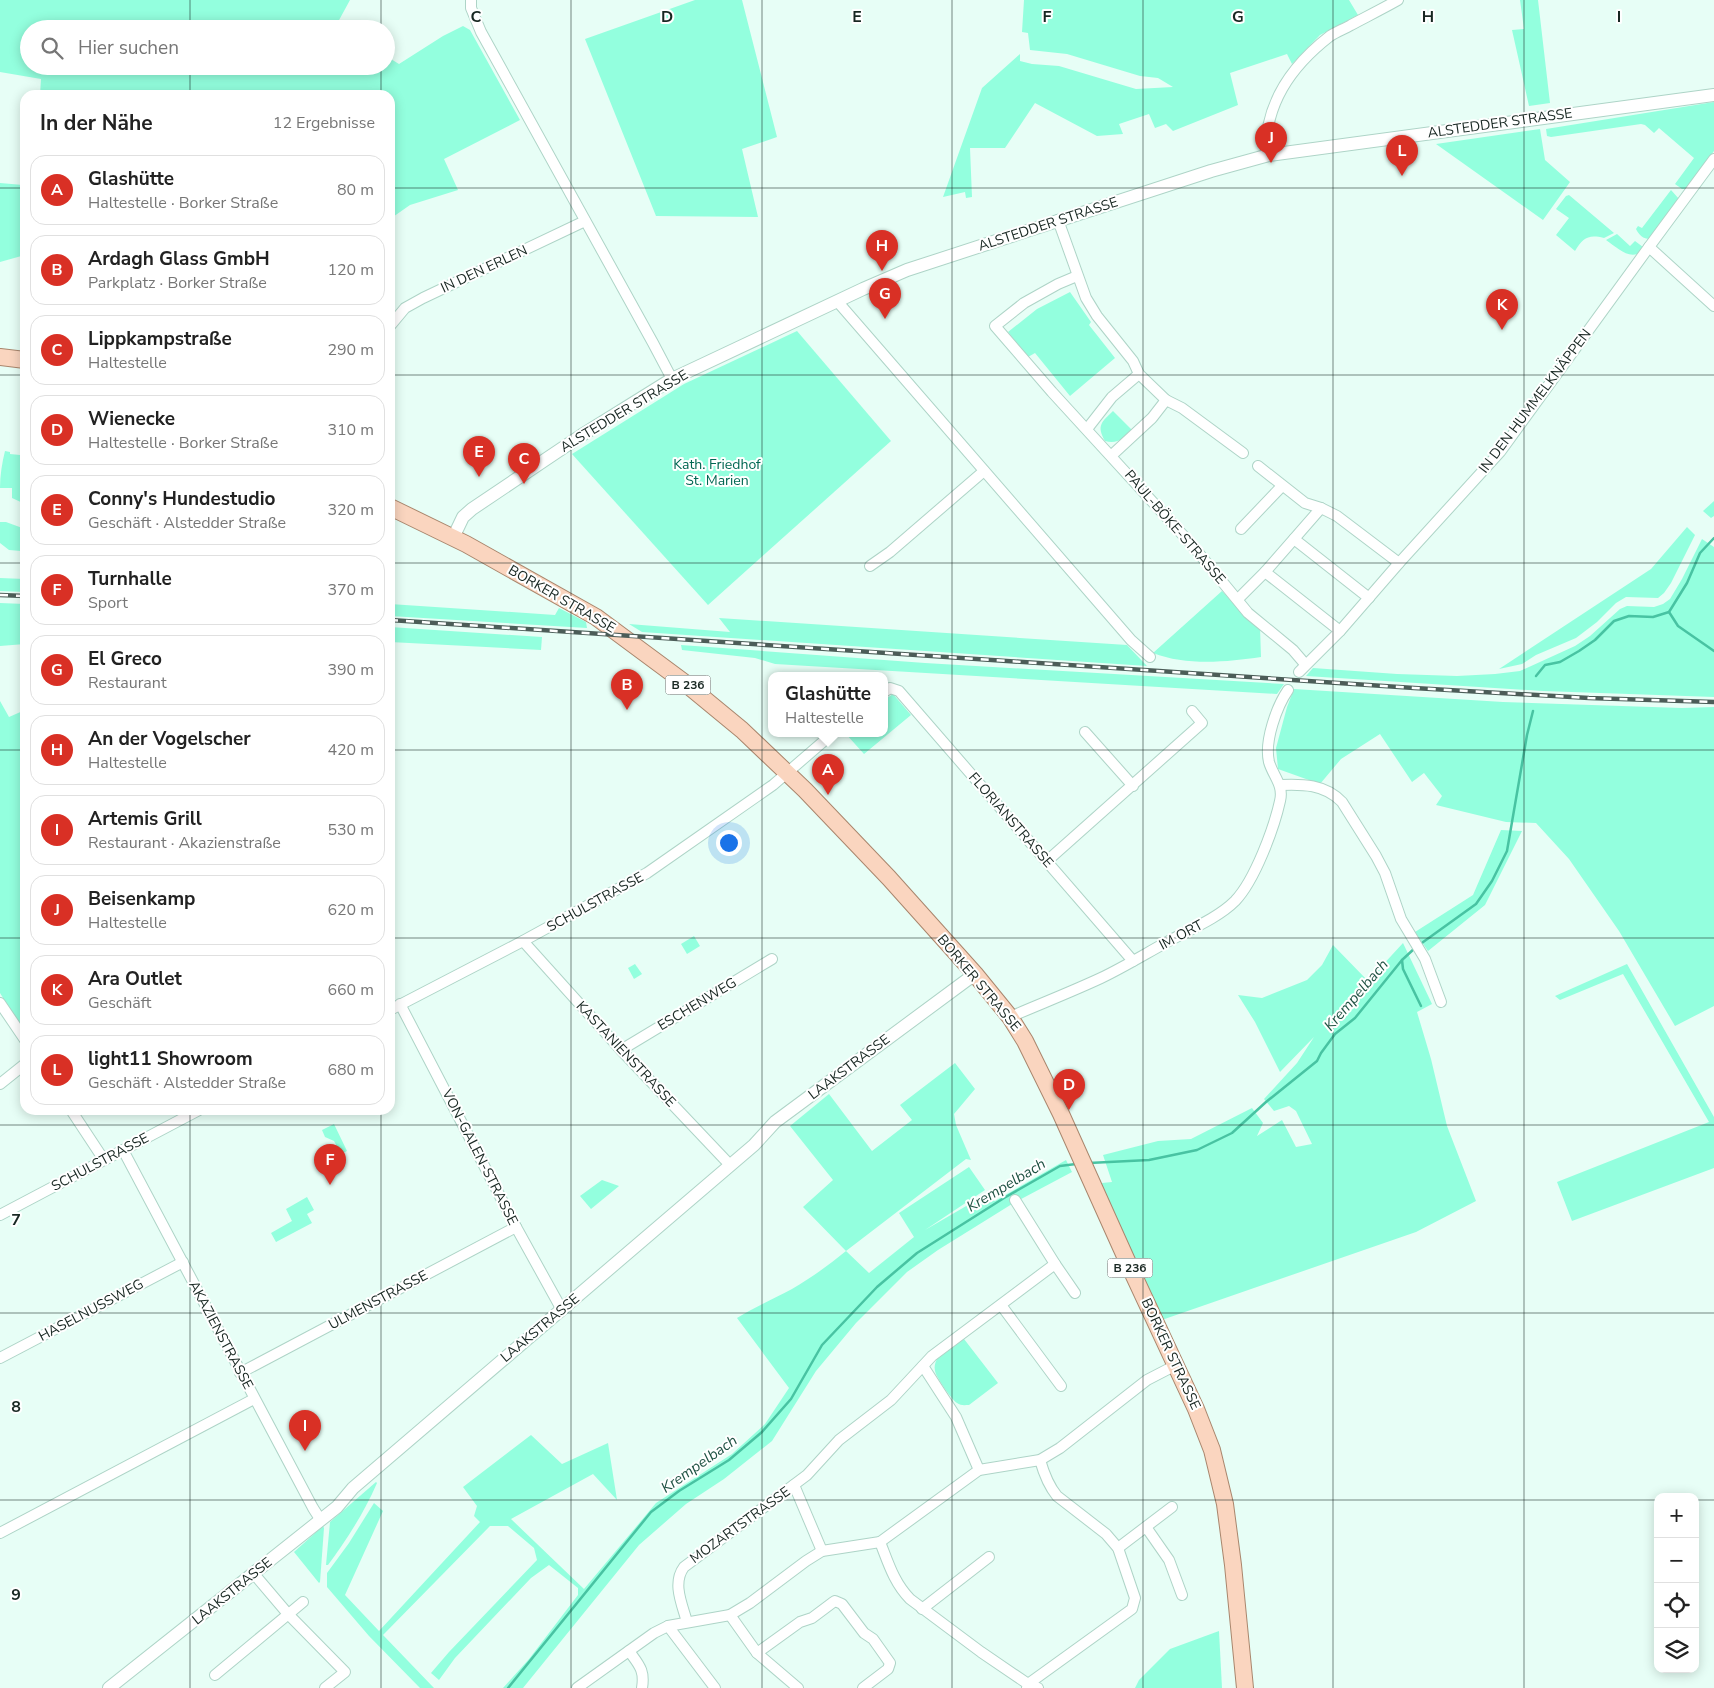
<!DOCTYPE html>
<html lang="de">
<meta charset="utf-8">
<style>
:root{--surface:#fff;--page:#f2f2f2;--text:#222;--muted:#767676;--line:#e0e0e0;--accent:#d93025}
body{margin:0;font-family:"Nunito Sans",sans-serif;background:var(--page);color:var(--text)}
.controls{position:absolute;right:15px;bottom:15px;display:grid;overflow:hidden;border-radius:10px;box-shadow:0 2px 12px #0003}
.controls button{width:45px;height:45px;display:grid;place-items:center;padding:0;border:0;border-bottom:1px solid var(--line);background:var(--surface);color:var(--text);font:25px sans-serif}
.you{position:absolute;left:728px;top:842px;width:18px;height:18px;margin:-12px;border:4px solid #fff;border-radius:50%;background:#1a73e8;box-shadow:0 0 0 8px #1a73e833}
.badge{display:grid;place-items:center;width:32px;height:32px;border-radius:50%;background:var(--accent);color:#fff;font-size:16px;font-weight:700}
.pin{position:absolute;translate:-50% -41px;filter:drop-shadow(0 1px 2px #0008)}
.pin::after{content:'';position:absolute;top:26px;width:18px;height:15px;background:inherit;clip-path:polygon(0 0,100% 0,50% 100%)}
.popup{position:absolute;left:768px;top:672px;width:120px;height:65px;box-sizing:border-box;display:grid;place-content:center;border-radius:10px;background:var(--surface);filter:drop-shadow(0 1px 4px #0005);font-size:16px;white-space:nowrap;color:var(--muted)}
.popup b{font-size:19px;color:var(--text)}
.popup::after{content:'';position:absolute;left:50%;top:100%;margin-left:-10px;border:10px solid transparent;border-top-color:var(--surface)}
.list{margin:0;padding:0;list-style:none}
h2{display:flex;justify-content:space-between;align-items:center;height:65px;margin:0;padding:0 20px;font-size:21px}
h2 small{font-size:16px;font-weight:400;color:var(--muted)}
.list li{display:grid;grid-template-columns:32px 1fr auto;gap:15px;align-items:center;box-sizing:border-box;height:70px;margin:0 10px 10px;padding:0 10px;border:1px solid var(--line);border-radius:15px}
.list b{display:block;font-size:19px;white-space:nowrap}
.list p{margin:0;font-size:16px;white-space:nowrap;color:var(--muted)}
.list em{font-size:16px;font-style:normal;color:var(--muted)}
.icon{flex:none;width:28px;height:28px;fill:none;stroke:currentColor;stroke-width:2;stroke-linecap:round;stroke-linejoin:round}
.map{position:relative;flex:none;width:1714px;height:1688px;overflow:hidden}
.search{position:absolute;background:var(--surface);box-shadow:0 2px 12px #0003;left:20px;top:20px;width:375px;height:55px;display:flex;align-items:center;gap:12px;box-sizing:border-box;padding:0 18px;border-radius:28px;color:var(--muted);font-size:19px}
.panel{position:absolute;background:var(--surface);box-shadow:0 2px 12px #0003;left:20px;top:90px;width:375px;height:1025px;border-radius:15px}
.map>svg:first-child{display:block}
.green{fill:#93ffde}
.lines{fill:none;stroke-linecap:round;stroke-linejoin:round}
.stream{stroke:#48c3a2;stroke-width:2.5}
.minor-casing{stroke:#aed4c7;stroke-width:12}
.tertiary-casing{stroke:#aed4c7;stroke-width:14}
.primary-casing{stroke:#a9866d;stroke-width:18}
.minor{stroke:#fff;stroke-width:10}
.tertiary{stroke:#fff;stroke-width:12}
.primary{stroke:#fad5bf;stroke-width:16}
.rail-casing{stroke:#4c5d58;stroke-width:4.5}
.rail{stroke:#fff;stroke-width:2.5;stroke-dasharray:8;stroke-linecap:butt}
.grid{fill:none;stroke:#182722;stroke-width:1;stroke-opacity:0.55}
.labels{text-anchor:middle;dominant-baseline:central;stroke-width:4;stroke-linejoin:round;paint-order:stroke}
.shield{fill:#fff;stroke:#5d6864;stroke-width:1}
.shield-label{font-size:12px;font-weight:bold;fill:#182722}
.street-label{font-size:14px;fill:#182722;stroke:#fff}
.park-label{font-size:14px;fill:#006752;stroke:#fff}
.water-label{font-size:15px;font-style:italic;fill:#1f5243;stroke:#fff}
.grid-label{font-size:16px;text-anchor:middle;font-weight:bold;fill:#182722;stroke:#fff;stroke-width:4;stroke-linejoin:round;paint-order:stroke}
</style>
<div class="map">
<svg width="1714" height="1688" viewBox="0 0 1714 1688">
<rect width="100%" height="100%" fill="#e7fef6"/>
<g class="green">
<path d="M0 0H350L338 22 348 29H29V66H386V56L399 64 443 36 463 26 470 30 520 120 444 159 458 190 410 205 390 219V95H40L41 79 0 72Z"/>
<path d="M695 0H742L777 137 742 149 758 217 656 216 585 39Z"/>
<path d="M1024 0H1349L1358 15 1320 35 1292 64 1287 54 1230 73 1238 105 1173 131 1166 124 1155 128 1149 114 1119 124 1123 134 1097 136 1035 103 1005 148H970L972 197 966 198 965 192 943 197 982 88 1020 54V61L1032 64 1059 66 1136 89 1173 87 1158 78 1140 76 1067 54 1030 50 1028 33 1022 32Z"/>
<path d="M1520 0H1538L1550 103 1529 106 1512 30 1524 29Z"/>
<path d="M1714 102V151L1686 189H1682L1675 184 1694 158 1659 128 1654 133 1645 125 1641 124 1551 137 1547 136 1546 129Z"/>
<path d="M1540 129 1545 160 1570 182 1543 220 1436 144Z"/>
<path d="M25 180V255L0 262V183L23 185Z"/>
<path d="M1671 190 1679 199 1650 239C1643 239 1639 235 1636 229L1638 226 1642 228Z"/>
<path d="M1569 195 1614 233 1604 238C1588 234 1583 238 1575 251L1556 235 1569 218 1556 209 1566 196Z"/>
<path d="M1617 234 1630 246 1635 241 1643 247 1642 252C1628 260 1618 248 1606 240Z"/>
<path d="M1070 292 1091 322 1089 325 1115 358 1070 396 1035 353 1028 357 1008 332 1037 309Z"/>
<path d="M797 331 891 441 708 605 572 454 684 384Z"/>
<path d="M1113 411 1133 431C1124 439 1117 444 1105 441 1096 425 1102 422 1113 411Z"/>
<path d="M5 451 10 452V454L20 455V460L25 461V504L12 498V488H0C0 475 2 463 5 451Z"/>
<path d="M1714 501V516L1711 518 1703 511Z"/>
<path d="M0 522H6L25 529V534L22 538 21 551 9 550 0 543Z"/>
<path d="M1687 527 1695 535 1671 583 1664 593 1658 598 1626 597 1616 603 1597 622 1576 638 1536 655 1522 664 1499 669 1651 569Z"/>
<path d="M1702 539 1714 547V697L1543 691 1306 676 1313 668 1397 674 1457 676 1495 674 1520 671 1575 646 1590 636 1620 609 1627 606 1654 607 1663 604 1670 599 1682 579Z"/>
<path d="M0 578 25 579V592L0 591Z"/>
<path d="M1222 591 1242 613 1260 627 1261 657C1227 662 1186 666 1153 653Z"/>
<path d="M0 603 25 604V644L0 646Z"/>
<path d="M390 604 555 615 559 608 586 622 587 628 390 616Z"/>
<path d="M719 618 1127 645 1147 666 642 632 629 624 730 632Z"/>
<path d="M390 627 542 637 541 650 390 642Z"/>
<path d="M681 645 925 663 1284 684 1277 694 775 664 755 658 682 650Z"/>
<path d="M1294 689 1503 702 1682 708 1714 707V1006L1675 1026 1619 931 1569 859 1536 823 1506 822 1436 805 1442 796 1424 773 1412 782 1380 734 1341 759 1320 784 1278 769 1276 748 1287 707Z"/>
<path d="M893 694 911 715 864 754 846 734H884V700Z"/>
<path d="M0 701 9 717 25 710V1021L20 1025 0 993Z"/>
<path d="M1501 830 1522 831 1485 905 1428 951 1415 932 1473 895Z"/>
<path d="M694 936 700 946 687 954 681 944Z"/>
<path d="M1403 943 1432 1004 1417 1012 1431 1059 1447 1126 1476 1201 1416 1232 1156 1322 1092 1184 1112 1182 1103 1155 1158 1141 1191 1139 1252 1108 1263 1123 1257 1136 1282 1120 1296 1147 1312 1144 1296 1111 1289 1106 1274 1111 1264 1099 1297 1063 1314 1037 1280 1072 1255 1022 1238 995 1262 998 1307 980 1322 965 1333 945 1368 981Z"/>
<path d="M635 964 642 974 634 979 628 968Z"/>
<path d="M1627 964 1714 1117V1168L1572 1221 1557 1182 1709 1122 1623 974 1560 1000 1555 996Z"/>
<path d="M955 1063 975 1089 954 1114 956 1125 971 1160 966 1159 846 1251 869 1273 914 1237 899 1213 969 1167 985 1190 925 1230 980 1198 995 1201 1066 1160 1072 1172 1012 1204 938 1250 907 1272 856 1323 816 1371 772 1441 724 1479 686 1504 639 1545 523 1688H503L529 1659 578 1595V1588L549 1565 531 1578 455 1658 439 1680 431 1673 449 1652 537 1560 534 1548 508 1526H490L383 1635 434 1688H420L369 1636 327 1587V1573L349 1543 374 1503 383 1511 345 1595 379 1631 480 1522 474 1516 477 1506 463 1487 531 1435 562 1464 608 1443 617 1500 593 1474 511 1519 584 1589 656 1503 732 1454 765 1424 789 1388 737 1318C755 1307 773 1299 792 1289 811 1278 829 1265 846 1251L803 1207 833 1180 790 1126 829 1094 872 1151 912 1120 900 1105Z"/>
<path d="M334 1124 347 1151 341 1154 334 1141 325 1137 322 1130Z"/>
<path d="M602 1180 619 1186 591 1209 580 1196Z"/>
<path d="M307 1197 314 1210 307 1214 312 1223 276 1242 271 1233 292 1221 286 1209Z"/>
<path d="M964 1339 998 1383 969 1405C965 1405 961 1406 957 1403 952 1400 936 1377 935 1371 934 1366 935 1363 937 1359Z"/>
<path d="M376 1482 377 1483C364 1513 347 1539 328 1565H326L330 1522Z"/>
<path d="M323 1526 324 1528 320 1582 319 1583 294 1552Z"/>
<path d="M1219 1631 1222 1688H1135L1139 1680 1170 1649Z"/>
</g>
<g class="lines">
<g class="stream">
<path d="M1714 538 1700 553 1687 583 1669 612 1678 626 1714 651"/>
<path d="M1536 676 1545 665 1560 662 1579 651 1595 640 1614 621 1629 616 1653 617 1669 612"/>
<path d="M1419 945 1476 904 1492 881 1507 851 1527 735 1533 711"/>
<path d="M1402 960 1403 969 1421 1006"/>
<path d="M1089 1163 1149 1160 1197 1150 1232 1133 1266 1102 1317 1061 1321 1053 1335 1034 1355 1018 1402 960 1415 948"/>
<path d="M508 1688 651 1512 679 1491 729 1460 762 1432 791 1399 822 1345 877 1287 917 1253 1004 1198 1060 1166 1076 1164"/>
</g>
<defs>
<g id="minor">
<path d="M471 0V8L481 32 653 343 672 379"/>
<path d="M1266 156C1264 105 1290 67 1330 36 1336 32 1344 29 1351 25 1366 17 1382 9 1398 0"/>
<path d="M1058 220 1086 298 1097 316 1133 361 1139 374 1166 400 1182 408 1243 453"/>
<path d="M1649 247 1714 306"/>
<path d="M1077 276 1058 284 1024 303 995 326 1052 392 1192 545 1248 613 1293 650 1305 664"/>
<path d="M837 301 1131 640 1150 657"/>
<path d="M390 326 405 308 423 298 585 221"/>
<path d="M1087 429 1112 397 1139 374"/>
<path d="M1112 455 1152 418 1166 400"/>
<path d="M1258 466 1305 503 1321 508 1337 516 1399 563"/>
<path d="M1241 529 1282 486"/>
<path d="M1294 539 1369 598"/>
<path d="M870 566 890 552 984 471"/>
<path d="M1265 572 1340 631"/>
<path d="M1238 599 1265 572 1321 508"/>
<path d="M1299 672 1340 631 1399 563 1500 452 1649 247 1714 159"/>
<path d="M884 692 890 688 899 691 1133 961"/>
<path d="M1085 732 1133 786"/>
<path d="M1280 785C1302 784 1325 784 1342 802L1376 856 1385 873 1401 919 1425 959 1441 1002"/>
<path d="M1047 861 1202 723 1192 711"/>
<path d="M523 941 621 1050 730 1165"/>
<path d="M0 1003 25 1040"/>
<path d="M400 1004 516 1227 562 1310"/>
<path d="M390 1010 523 941 647 873 773 785 832 734"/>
<path d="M1010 1017C1040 1004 1071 992 1101 978 1124 967 1145 954 1167 942 1189 930 1218 918 1235 901 1255 880 1274 828 1280 801 1284 785 1273 776 1269 762 1264 741 1277 706 1288 690"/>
<path d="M621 1050 772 959"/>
<path d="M0 1084 25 1064"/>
<path d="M71 1110 104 1160"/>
<path d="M123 1150 313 1508 320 1519"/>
<path d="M1015 1200 1055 1264"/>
<path d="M0 1215 199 1110"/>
<path d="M1001 1305 1061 1386"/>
<path d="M0 1358 183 1262"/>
<path d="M923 1366 956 1417 979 1470"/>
<path d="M240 1373 516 1227"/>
<path d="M794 1485 822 1551"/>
<path d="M1146 1527 1169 1560 1182 1595"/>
<path d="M0 1533 254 1399"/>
<path d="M880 1542C888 1562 894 1583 910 1599L981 1652 1028 1684 1027 1688"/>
<path d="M1118 1548 1172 1507"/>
<path d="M254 1574 288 1614 345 1672 325 1688"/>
<path d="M922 1609 989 1557"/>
<path d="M730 1615 757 1653 798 1688"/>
<path d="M687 1622C682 1604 672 1583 684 1567L807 1475 839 1440 891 1400 932 1356 1055 1264 1075 1293"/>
<path d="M668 1626 715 1688"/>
<path d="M629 1651C639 1665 645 1670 642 1688"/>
<path d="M757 1653 800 1622 812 1618 832 1603 835 1601 842 1604 864 1633 873 1639 890 1663 888 1669 863 1688"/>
<path d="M215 1675 303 1602"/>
<path d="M577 1688 654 1633 668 1626 730 1615 750 1603 806 1561 822 1551 880 1542 979 1470 1040 1460 1060 1448 1147 1380 1176 1365"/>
<path d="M1038 1688 1028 1684 1132 1609 1135 1598 1118 1548 1106 1534 1057 1496C1048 1485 1044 1474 1040 1460"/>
</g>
<g id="tertiary">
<path d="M453 538 463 517 472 509 582 435 672 379 863 289 907 270 1211 171 1269 155 1714 95"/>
<path d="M109 1688 337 1507 353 1488 754 1145 775 1122 975 974"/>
</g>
<g id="primary">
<path d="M0 357 25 360"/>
<path d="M390 507 466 544 596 617 685 683 742 730 805 790 889 878 975 974 1010 1017 1025 1041 1061 1114 1128 1263 1196 1409 1212 1450 1225 1504 1233 1565 1245 1688"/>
</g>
</defs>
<use href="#minor" class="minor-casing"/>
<use href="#tertiary" class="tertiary-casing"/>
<use href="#primary" class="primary-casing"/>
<use href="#minor" class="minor"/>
<use href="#tertiary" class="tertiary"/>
<use href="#primary" class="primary"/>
<defs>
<g id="rail">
<path d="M0 595 25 596"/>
<path d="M390 620 1414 688 1589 698 1714 702"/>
</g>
</defs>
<use href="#rail" class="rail-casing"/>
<use href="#rail" class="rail"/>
</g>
<path class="grid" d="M190 0V29M381 0V29M571 0V1688M762 0V1688M952 0V1688M1143 0V1688M1333 0V1688M1524 0V1688M190 66V95M381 66V95M0 188H25M390 188H1714M0 375H25M390 375H1714M0 563H25M390 563H1714M0 750H25M390 750H1714M0 938H25M390 938H1714M190 1110V1688M381 1110V1688M0 1125H1714M0 1313H1714M0 1500H1658M1695 1500H1714"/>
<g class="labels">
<g class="shield">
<rect x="665.5" y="675.5" width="45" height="19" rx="4"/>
<rect x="1107.5" y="1258.5" width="45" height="19" rx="4"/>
</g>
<g class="shield-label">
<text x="688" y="685">B 236</text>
<text x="1130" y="1268">B 236</text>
</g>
<g class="street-label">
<text transform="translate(1500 123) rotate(-8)">ALSTEDDER STRASSE</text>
<text transform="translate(1048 224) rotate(-18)">ALSTEDDER STRASSE</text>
<text transform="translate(484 269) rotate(-25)">IN DEN ERLEN</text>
<text transform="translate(1535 401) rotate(-53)">IN DEN HUMMELKNÄPPEN</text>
<text transform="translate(624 411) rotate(-31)">ALSTEDDER STRASSE</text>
<text transform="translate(1175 527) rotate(49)">PAUL-BÖKE-STRASSE</text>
<text transform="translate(562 599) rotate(30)">BORKER STRASSE</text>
<text transform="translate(1011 820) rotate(49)">FLORIANSTRASSE</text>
<text transform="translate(595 902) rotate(-29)">SCHULSTRASSE</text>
<text transform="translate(1181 935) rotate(-28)">IM ORT</text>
<text transform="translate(979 983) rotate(50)">BORKER STRASSE</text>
<text transform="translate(697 1004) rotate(-31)">ESCHENWEG</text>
<text transform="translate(626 1054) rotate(47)">KASTANIENSTRASSE</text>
<text transform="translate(849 1067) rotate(-37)">LAAKSTRASSE</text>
<text transform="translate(480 1157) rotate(63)">VON-GALEN-STRASSE</text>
<text transform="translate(100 1162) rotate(-28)">SCHULSTRASSE</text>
<text transform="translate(378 1300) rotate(-28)">ULMENSTRASSE</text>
<text transform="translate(91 1310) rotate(-28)">HASELNUSSWEG</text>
<text transform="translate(540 1328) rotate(-40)">LAAKSTRASSE</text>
<text transform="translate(221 1335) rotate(62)">AKAZIENSTRASSE</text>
<text transform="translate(1171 1354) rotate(65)">BORKER STRASSE</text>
<text transform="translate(740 1525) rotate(-36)">MOZARTSTRASSE</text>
<text transform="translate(232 1591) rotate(-39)">LAAKSTRASSE</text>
</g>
<g class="park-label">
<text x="717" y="464">Kath. Friedhof<tspan x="717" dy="16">St. Marien</tspan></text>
</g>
<g class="water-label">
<text transform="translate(1356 995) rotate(-49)">Krempelbach</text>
<text transform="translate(1006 1185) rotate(-31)">Krempelbach</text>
<text transform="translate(699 1464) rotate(-35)">Krempelbach</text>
</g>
</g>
<g class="grid-label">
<text x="476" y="22">C</text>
<text x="667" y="22">D</text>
<text x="857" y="22">E</text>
<text x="1047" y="22">F</text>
<text x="1238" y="22">G</text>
<text x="1428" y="22">H</text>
<text x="1619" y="22">I</text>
<text x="16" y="1225">7</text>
<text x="16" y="1412">8</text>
<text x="16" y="1600">9</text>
</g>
</svg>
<div class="controls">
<button>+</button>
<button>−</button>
<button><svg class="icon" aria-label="locate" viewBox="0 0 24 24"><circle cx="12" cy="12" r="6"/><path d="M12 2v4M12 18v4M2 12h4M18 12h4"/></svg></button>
<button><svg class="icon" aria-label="layers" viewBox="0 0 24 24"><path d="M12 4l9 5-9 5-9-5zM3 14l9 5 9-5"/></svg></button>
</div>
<div class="you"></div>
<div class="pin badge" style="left:828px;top:795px">A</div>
<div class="popup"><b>Glashütte</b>Haltestelle</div>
<div class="pin badge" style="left:627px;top:710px">B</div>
<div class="pin badge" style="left:524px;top:484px">C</div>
<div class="pin badge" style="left:1069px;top:1110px">D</div>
<div class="pin badge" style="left:479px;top:477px">E</div>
<div class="pin badge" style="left:330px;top:1185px">F</div>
<div class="pin badge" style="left:885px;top:319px">G</div>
<div class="pin badge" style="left:882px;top:271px">H</div>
<div class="pin badge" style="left:305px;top:1451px">I</div>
<div class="pin badge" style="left:1271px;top:163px">J</div>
<div class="pin badge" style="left:1502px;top:330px">K</div>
<div class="pin badge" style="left:1402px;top:176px">L</div>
<div class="search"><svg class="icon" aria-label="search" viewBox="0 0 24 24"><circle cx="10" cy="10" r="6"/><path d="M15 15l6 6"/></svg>Hier suchen</div>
<section class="panel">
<h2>In der Nähe<small>12 Ergebnisse</small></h2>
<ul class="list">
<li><span class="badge">A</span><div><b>Glashütte</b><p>Haltestelle · Borker Straße</p></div><em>80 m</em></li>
<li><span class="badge">B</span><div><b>Ardagh Glass GmbH</b><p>Parkplatz · Borker Straße</p></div><em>120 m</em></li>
<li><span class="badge">C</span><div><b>Lippkampstraße</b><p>Haltestelle</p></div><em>290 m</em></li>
<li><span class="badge">D</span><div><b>Wienecke</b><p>Haltestelle · Borker Straße</p></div><em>310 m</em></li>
<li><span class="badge">E</span><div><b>Conny's Hundestudio</b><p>Geschäft · Alstedder Straße</p></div><em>320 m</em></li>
<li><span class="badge">F</span><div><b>Turnhalle</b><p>Sport</p></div><em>370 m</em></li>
<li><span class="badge">G</span><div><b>El Greco</b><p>Restaurant</p></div><em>390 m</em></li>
<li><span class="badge">H</span><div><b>An der Vogelscher</b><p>Haltestelle</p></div><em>420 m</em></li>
<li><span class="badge">I</span><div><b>Artemis Grill</b><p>Restaurant · Akazienstraße</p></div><em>530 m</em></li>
<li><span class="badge">J</span><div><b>Beisenkamp</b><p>Haltestelle</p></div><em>620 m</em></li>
<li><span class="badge">K</span><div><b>Ara Outlet</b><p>Geschäft</p></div><em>660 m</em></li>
<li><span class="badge">L</span><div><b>light11 Showroom</b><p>Geschäft · Alstedder Straße</p></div><em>680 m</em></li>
</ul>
</section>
</div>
